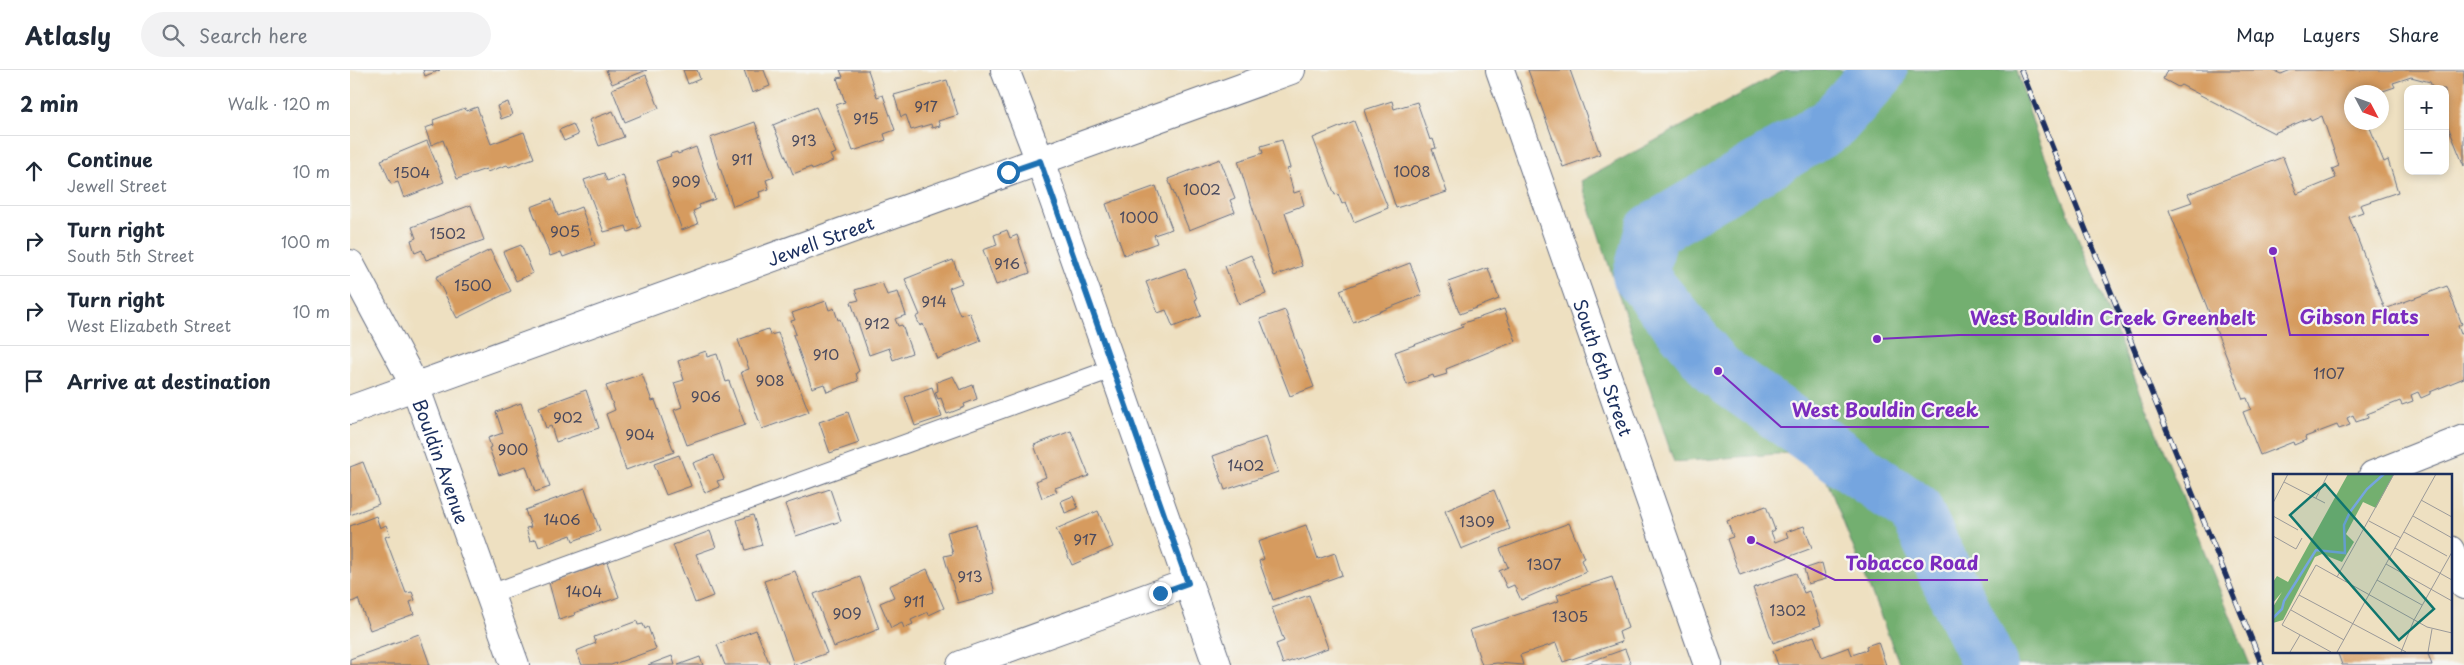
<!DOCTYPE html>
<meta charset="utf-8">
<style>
:root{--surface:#fff;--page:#f2f2f3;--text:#1f2937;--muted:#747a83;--line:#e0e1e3}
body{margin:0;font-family:"Playpen Sans",sans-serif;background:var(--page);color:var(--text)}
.controls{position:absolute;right:15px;top:15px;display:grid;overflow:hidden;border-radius:10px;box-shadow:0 2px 8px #0003}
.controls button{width:45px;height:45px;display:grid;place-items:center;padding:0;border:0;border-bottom:1px solid var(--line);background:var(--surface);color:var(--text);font:25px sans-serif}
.compass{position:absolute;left:1994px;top:15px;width:45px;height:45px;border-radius:50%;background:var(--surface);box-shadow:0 2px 8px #0003;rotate:131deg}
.stop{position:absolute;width:15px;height:15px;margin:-11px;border:4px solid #1f6fb2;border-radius:50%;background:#fff}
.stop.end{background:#1f6fb2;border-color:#fff;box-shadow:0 1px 5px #0008}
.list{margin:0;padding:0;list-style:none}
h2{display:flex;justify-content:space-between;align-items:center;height:65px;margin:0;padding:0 20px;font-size:21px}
h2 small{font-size:16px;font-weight:400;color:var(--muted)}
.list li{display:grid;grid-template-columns:32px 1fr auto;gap:15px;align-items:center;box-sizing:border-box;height:70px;padding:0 20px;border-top:1px solid var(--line)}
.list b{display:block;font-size:19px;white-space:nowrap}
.list p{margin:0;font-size:16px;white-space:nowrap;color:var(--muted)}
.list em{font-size:16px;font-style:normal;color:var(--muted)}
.icon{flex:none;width:28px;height:28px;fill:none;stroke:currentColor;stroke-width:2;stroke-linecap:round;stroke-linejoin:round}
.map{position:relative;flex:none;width:2114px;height:595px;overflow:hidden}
header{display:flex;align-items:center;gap:30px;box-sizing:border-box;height:70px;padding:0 25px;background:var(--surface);border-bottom:1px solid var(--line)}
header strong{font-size:24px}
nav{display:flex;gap:28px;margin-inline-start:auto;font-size:18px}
.search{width:350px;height:45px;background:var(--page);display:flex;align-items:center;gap:12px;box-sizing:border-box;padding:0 18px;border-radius:28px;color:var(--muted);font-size:19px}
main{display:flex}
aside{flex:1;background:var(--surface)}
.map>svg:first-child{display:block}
.forest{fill:#73af6f;stroke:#476f66}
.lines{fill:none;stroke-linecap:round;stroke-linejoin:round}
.river{stroke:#75a5df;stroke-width:55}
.building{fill:#d69b5f}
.service-casing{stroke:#656d81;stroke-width:20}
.minor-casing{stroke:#656d81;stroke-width:30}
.tertiary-casing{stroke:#656d81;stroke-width:30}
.service{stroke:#fff;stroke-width:18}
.minor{stroke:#fff;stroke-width:28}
.tertiary{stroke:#fff;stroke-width:28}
.rail-casing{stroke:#1b2f5e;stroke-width:5.5}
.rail{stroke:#f6f6f2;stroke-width:4;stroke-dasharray:11;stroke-linecap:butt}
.route{stroke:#1f6fb2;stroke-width:6}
.labels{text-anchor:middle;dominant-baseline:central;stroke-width:4.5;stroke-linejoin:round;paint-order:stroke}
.number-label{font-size:15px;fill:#4a4a5e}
.street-label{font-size:18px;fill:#1b2f5e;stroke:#f6f6f2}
.inset-river{fill:none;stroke:#75a5df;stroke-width:2.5}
.inset-road{fill:none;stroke:#9a9999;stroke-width:1}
.view{fill:#0f766e;fill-opacity:0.15;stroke:#0f766e;stroke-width:2.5}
.inset-edge{fill:none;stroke:#1b2f5e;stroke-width:2.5}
.leader{fill:none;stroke:#7b2cbf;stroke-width:2}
.callout-dot{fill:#7b2cbf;stroke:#f6f6f2;stroke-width:2}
.callout-label{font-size:19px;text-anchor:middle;font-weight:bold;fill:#7b2cbf;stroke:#f6f6f2;stroke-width:4.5;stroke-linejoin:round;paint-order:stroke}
</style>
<header>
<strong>Atlasly</strong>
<div class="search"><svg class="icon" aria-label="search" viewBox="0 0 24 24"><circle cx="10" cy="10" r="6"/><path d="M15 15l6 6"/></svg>Search here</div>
<nav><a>Map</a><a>Layers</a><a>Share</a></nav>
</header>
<main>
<aside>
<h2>2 min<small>Walk · 120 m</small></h2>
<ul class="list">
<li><svg class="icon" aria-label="ahead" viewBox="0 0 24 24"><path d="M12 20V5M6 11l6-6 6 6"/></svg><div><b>Continue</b><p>Jewell Street</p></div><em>10 m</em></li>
<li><svg class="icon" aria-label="right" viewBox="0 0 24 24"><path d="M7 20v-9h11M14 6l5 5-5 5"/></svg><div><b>Turn right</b><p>South 5th Street</p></div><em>100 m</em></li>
<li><svg class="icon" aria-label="right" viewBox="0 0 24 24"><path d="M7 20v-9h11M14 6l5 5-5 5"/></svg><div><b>Turn right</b><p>West Elizabeth Street</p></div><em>10 m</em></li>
<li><svg class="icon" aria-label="arrive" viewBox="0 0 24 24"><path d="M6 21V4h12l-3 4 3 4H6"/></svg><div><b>Arrive at destination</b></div></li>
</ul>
</aside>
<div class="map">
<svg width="2114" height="595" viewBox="0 0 2114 595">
<rect width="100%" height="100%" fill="#f6f6f2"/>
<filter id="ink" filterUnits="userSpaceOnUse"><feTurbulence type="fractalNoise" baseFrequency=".02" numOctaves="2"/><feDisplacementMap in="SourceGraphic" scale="10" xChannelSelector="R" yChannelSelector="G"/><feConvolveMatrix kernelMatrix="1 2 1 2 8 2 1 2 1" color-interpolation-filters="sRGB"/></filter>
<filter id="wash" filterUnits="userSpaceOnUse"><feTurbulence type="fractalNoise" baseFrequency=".0096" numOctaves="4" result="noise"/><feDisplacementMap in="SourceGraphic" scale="20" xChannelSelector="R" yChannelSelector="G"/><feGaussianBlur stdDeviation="1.12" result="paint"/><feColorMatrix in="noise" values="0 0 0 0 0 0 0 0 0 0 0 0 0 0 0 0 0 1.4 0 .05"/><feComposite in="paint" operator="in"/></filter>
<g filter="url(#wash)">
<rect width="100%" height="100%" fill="#eee0c1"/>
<path class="forest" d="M1435 0H1667L1686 63 1900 595H1550L1465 381 1324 392 1231 111Z"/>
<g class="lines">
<path class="river" d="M1530 0 1482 54 1302 161 1290 206 1368 301 1565 440 1640 595"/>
</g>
<g id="blocks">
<g class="building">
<path d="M73 0H90L75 6Z"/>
<path d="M256 0H297L262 14Z"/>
<path d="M333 0H347L350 9 338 14Z"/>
<path d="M394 0H414L420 16 402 23Z"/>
<path d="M490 0H518L527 27 533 25 545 60 534 64 536 70 503 81 486 35 495 32 487 8 493 7Z"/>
<path d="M1178 0H1220L1250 84 1213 97Z"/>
<path d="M1817 0H1922L1931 4 1941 0H2114V96L2095 49V19H2083L2080 12 2061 7 2043 13 2045 17 2030 22H2002V52H2023L2025 56 2020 58 2034 92 2038 90 2048 122 2010 135 2013 142 1999 147 2035 239 2097 216 2112 254 2108 256 2111 264 2114 263V308L2080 322V324L2071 328 2068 322 2061 325 2063 331 2052 335 2050 331 2017 344 2018 348 2006 352 2003 345 1997 348 2000 355 1989 359 1987 355 1955 367 1956 370 1944 375 1943 372 1910 385 1893 342 1901 339 1897 328 1893 329 1819 140 1842 132 1838 124 1933 87 1947 124 1986 108 1982 99 1989 96 1972 46 1961 51 1959 48 1924 63 1831 15 1828 17 1813 9Z"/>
<path d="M296 5 309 38 275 52 262 19Z"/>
<path d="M597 10 608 45 588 51 590 56 582 58 581 54 561 60 556 45 551 47 544 25Z"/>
<path d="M1042 31 1044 39 1067 32 1080 70 1083 69 1086 78 1082 79 1097 122 1046 138 1014 40Z"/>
<path d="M158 32 162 45 151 49 147 36Z"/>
<path d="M127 37 141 74 174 62 184 88 159 97 157 95 137 102 136 99 107 109 93 70 81 75 75 58 84 55 83 50 115 38 116 41Z"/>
<path d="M466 37 486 83 480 85 483 91 462 100 461 97 443 104 423 55Z"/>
<path d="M263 41 274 67 249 76 239 50Z"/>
<path d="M1004 51 1038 138 1004 152 996 132 992 134 988 124 985 125 963 68Z"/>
<path d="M405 52 424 107 416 110 419 119 409 122 410 127 383 136 360 68Z"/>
<path d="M223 54 228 65 214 71 209 60Z"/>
<path d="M932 70 940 98 937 99 944 123 950 121 954 135 935 142 952 196 924 206 888 91 913 83 911 76Z"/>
<path d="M77 71 94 112 54 128 48 112 41 114 31 90Z"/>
<path d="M346 77 365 129 349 135 350 138 343 141 348 154 332 160 306 91 321 86 320 84 327 82 328 84Z"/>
<path d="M870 89 885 128 880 130 885 142 839 160 818 109Z"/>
<path d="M254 103 257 111 273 105 291 157 278 162 276 156 254 162 234 110Z"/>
<path d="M806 116 822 159 804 165 807 173 774 185 756 134Z"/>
<path d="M202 129 208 146 231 137 245 175 213 187 211 182 200 186 181 137Z"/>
<path d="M121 135 134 170 76 190 72 180 65 183 61 170 66 168 62 157Z"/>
<path d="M657 160 660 168 667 165 680 203 646 215 633 180 647 175 644 165Z"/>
<path d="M171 175 183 203 166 211 153 182Z"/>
<path d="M140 180 161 221 107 248 86 207Z"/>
<path d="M901 185 916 224 889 234 875 196Z"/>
<path d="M603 190 612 213 599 218 610 245 619 242 631 271 587 289 573 254 570 256 566 247 570 245 555 209Z"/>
<path d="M1060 193 1072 225 1003 252 990 220Z"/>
<path d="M835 198 847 229 845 230 851 246 823 257 816 240 808 243 796 212Z"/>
<path d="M1138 198 1149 229 1110 244 1098 212Z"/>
<path d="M532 212 537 225 548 222 556 245 545 249 548 256 552 255 562 283 543 290 539 278 519 285 501 232 509 230 505 220Z"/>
<path d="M476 231 479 240 484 238 488 250 490 249 509 301 506 303 508 311 477 322 474 314 462 318 443 265 446 264 441 251 445 250 442 243Z"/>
<path d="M1154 239 1166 271 1096 299 1097 304 1084 308 1083 305 1057 315 1045 282 1113 257 1111 254Z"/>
<path d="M935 240 964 317 940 326 910 249Z"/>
<path d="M418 259 420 265 428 263 459 342 412 359 391 302 399 299 388 270Z"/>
<path d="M356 281 357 287 367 284 376 312 379 311 395 355 337 375 324 340 332 337 324 313 334 310 328 291Z"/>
<path d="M292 304 302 331 305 330 324 382 276 400 256 344 265 340 256 316Z"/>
<path d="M603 306 610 320 623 315 627 329 614 334 615 337 597 344 591 328 588 329 585 322 588 321 587 312Z"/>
<path d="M582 317 592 347 565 356 555 327Z"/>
<path d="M236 320 249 358 206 372 201 356 196 358 189 337Z"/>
<path d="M171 333 200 417 185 422 176 396 149 405 139 378 141 377 138 368 153 363 146 342Z"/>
<path d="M498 342 509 373 480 383 469 352Z"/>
<path d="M721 361 739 406 705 418 707 422 692 428 686 411 696 407 684 375Z"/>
<path d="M916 367 928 402 875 420 863 386Z"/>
<path d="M329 385 341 416 316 425 304 394Z"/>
<path d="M364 385 374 409 367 411 370 417 355 423 343 393Z"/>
<path d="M13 392 29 434 0 445V397Z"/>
<path d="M235 418 250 461 223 471 221 465 189 477 186 469 180 471 176 458 181 457 175 440Z"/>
<path d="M480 419 491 451 446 466 435 434Z"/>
<path d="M1144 420 1160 459 1111 479 1095 441Z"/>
<path d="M723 426 728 438 715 443 711 431Z"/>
<path d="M1416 436 1425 460 1421 462 1425 472 1438 467 1436 462 1454 456 1462 478 1390 505 1377 469 1383 467 1377 451Z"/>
<path d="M748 441 763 477 722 495 706 459Z"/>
<path d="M403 445 412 475 396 480 387 450Z"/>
<path d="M26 446 30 458 36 455 40 465 35 467 56 523 62 522 65 530 60 532 64 544 20 560 8 529 0 533V456Z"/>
<path d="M1219 453 1234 488 1231 490 1236 502 1171 530 1164 515 1157 518 1149 501 1158 497 1150 479Z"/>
<path d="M626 454 645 523 608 533 594 486 603 484 597 462Z"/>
<path d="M956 455 968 489 985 483 992 505 923 530 909 491 914 489 908 472Z"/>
<path d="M360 461 366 477 346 484 363 526 345 533 323 475Z"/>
<path d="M257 492 269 527 224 543 225 545 209 550 199 513Z"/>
<path d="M1472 493 1476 509 1458 514 1454 499Z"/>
<path d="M577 499 594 538 579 545 578 542 561 550 563 554 554 558 552 553 541 558 530 533 544 527 539 516Z"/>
<path d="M445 501 477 583 444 595 414 511Z"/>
<path d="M1446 503 1454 523 1459 521 1471 555 1423 573 1403 518Z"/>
<path d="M510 507 529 559 484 577 464 524Z"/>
<path d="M1262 507 1278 558 1269 562 1272 572 1213 592 1206 573 1170 585 1173 595 1147 593 1132 595 1120 560 1209 531 1207 525Z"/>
<path d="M959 525 978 578 933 594 926 574 934 571 922 538Z"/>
<path d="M287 551 288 555 293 554 295 559 298 557 306 579 261 595H232L226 581 246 573 244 567Z"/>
<path d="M406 560 420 595H375L367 575Z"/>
<path d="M69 564 80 595H0V589Z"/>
<path d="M1464 566 1472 587 1499 577 1502 585 1517 580 1516 576 1528 572 1536 595H1428L1423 581Z"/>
<path d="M1275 579 1281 595H1231Z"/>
<path d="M1987 581H2077L2082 595H1992Z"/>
<path d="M322 586 325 595H298Z"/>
<path d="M350 587 353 595H328Z"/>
</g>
</g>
</g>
<g filter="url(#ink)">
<use href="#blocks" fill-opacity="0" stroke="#656d81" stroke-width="1"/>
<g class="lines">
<defs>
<path id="service" d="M140 524 762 299"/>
<g id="minor">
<path id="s1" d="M1150 0 1358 595"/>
<path id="s2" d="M0 340 941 0"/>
<path d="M2023 405 2114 369"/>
<path d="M2100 480 2114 515"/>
<path d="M611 595 838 513"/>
</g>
<g id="tertiary">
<path d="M655 0 690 91 867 595"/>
<path id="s3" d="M0 194 65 316 165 595"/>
</g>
</defs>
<use href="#service" class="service-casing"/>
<use href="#minor" class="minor-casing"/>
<use href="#tertiary" class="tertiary-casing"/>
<use href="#service" class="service"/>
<use href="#minor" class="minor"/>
<use href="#tertiary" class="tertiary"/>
<defs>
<path id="rail" d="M1671 0 1912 595"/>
</defs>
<use href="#rail" class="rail-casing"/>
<use href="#rail" class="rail"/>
</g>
</g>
<g class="lines" filter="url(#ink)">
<path class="route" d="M658 102 690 91 838 513 810 523"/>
</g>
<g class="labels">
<g class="number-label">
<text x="576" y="35">917</text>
<text x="516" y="47">915</text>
<text x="454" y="69">913</text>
<text x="392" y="88">911</text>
<text x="1062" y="100">1008</text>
<text x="62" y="101">1504</text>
<text x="336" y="110">909</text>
<text x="852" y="118">1002</text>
<text x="789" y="146">1000</text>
<text x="215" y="160">905</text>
<text x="98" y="162">1502</text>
<text x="657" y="192">916</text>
<text x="123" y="214">1500</text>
<text x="584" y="230">914</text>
<text x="527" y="252">912</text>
<text x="476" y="283">910</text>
<text x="1979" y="302">1107</text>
<text x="420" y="309">908</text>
<text x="356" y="325">906</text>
<text x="218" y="346">902</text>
<text x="290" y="363">904</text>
<text x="163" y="378">900</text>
<text x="896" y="394">1402</text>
<text x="212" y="448">1406</text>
<text x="1127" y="450">1309</text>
<text x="735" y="468">917</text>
<text x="1194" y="493">1307</text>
<text x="620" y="505">913</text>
<text x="234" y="520">1404</text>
<text x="564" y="530">911</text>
<text x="1438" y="539">1302</text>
<text x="497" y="542">909</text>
<text x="1220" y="545">1305</text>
</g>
<g class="street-label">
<text stroke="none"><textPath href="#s2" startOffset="500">Jewell Street</textPath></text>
<text stroke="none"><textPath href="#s1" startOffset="315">South 6th Street</textPath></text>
<text stroke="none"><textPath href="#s3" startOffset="218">Bouldin Avenue</textPath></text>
</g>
</g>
<g transform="translate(1923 404)">
<rect width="179" height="179" fill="#eee0c1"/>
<path d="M75 0H121L103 34 90 28 73 60 81 68 69 88 49 80 42 83 10 146 0 149V133L9 118 0 129V108L4 102 15 108Z" fill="#73af6f"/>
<path class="inset-river" d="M0 144 9 135 11 127 43 76 72 79 71 51 77 38 94 15 111 0"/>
<path class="inset-road" d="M11 8 52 29M43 24 55 0M148 26 179 43M0 29 15 0M0 42 25 56M140 42 179 64M96 47 128 64M131 58 174 82M0 62 23 75 29 64M122 74 179 106M113 90 179 127M64 103 121 0M104 106 149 131M26 121 133 178M18 136 71 166M17 178 27 161M58 178 9 151 43 91 154 153 179 159M64 178 163 0M128 178 141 146 179 78M155 178 159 155"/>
<path class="view" d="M52 10 161 135 126 166 17 41Z"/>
<rect width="179" height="179" class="inset-edge"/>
</g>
<path class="leader" d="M1923 181L1940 265H2079M1527 269L1609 265H1917M1368 301L1431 357H1639M1401 470L1485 510H1638"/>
<g class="callout-dot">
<circle cx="1923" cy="181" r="5"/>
<circle cx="1527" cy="269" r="5"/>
<circle cx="1368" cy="301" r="5"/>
<circle cx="1401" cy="470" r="5"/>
</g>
<g class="callout-label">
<text x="2009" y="254">Gibson Flats</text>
<text x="1763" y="255">West Bouldin Creek Greenbelt</text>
<text x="1535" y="347">West Bouldin Creek</text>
<text x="1562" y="500">Tobacco Road</text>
</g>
</svg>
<div class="controls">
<button>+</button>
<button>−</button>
</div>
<svg class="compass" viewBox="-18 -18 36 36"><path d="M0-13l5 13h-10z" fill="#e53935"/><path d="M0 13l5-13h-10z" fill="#747a83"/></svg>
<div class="stop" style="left:658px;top:102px"></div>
<div class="stop end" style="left:810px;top:523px"></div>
</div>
</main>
